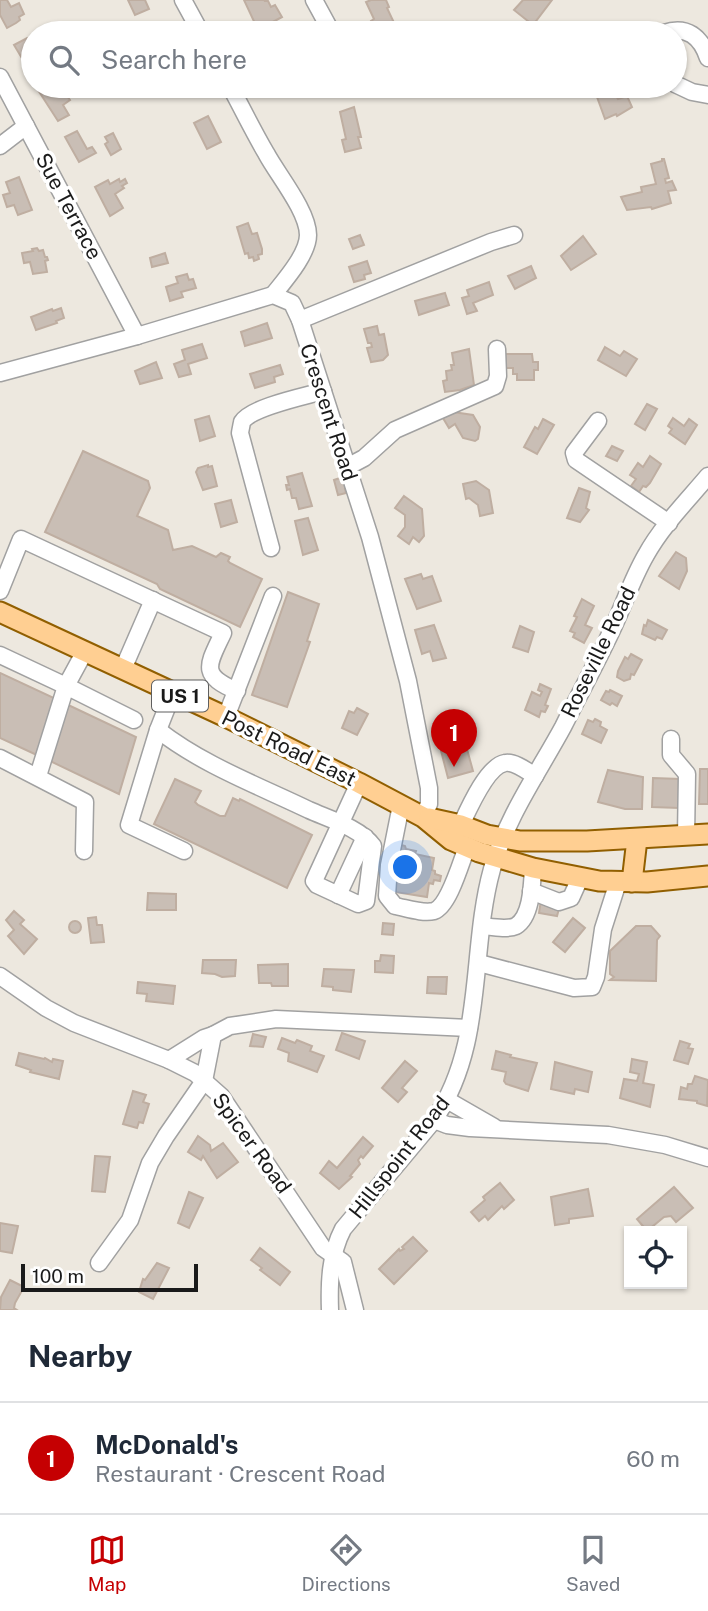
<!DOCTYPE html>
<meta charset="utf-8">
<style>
:root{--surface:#fff;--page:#f2f2f3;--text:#1f2937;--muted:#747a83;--line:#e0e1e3;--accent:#c50002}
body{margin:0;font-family:"Public Sans",sans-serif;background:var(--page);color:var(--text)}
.controls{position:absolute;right:21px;bottom:21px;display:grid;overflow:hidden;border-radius:0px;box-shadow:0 2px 5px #0004}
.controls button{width:63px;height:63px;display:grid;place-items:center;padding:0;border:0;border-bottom:2px solid var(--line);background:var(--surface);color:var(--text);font:35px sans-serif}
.scale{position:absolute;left:21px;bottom:18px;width:177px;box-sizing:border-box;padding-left:7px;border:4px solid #1a1a1a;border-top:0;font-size:19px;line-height:24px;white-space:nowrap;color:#1a1a1a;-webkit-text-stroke:5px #fff;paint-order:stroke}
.you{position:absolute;left:406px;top:868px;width:24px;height:24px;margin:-18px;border:5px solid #fff;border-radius:50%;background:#1a73e8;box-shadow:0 0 0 10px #1a73e833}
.badge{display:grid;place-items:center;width:46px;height:46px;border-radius:50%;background:var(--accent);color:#fff;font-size:23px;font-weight:700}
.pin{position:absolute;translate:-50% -58px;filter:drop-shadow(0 2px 4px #0008)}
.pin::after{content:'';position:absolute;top:37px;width:24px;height:21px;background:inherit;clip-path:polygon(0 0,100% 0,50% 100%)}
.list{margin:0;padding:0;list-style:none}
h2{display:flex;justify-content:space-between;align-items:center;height:91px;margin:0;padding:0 28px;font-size:30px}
h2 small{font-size:23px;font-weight:400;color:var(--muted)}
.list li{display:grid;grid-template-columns:46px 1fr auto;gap:21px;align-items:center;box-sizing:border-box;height:112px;padding:0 28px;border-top:2px solid var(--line)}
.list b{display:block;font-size:26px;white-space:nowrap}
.list p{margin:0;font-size:23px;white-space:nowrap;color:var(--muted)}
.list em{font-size:23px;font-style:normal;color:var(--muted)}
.icon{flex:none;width:38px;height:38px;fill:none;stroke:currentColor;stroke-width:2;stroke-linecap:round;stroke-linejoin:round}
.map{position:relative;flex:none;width:708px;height:1310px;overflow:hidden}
.search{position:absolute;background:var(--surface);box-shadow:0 2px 5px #0004;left:21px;right:21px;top:21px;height:77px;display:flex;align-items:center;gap:18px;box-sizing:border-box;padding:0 24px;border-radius:38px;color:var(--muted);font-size:26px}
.sheet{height:203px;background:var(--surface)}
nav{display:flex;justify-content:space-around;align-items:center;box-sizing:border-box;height:98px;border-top:2px solid var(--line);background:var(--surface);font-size:19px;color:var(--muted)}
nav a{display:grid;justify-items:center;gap:4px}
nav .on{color:var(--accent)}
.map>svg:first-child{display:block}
.building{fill:#c9beb5;stroke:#bfaea1;stroke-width:2}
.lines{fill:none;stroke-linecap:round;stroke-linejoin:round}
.minor-casing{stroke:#a1a1a1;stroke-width:19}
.major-casing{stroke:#915f00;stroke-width:23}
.minor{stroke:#fff;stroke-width:16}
.major{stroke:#ffcf92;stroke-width:19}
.labels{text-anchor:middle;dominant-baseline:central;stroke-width:7;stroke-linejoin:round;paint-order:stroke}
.shield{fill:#fff;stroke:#5f5f5f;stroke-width:2}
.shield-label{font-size:19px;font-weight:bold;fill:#1a1a1a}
.street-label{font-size:21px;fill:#1a1a1a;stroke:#fff}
</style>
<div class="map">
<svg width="708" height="1310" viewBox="0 0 708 1310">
<rect width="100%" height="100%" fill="#ede8df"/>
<g class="building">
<path d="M0 0H7L11 7 19 3 24 14 19 17 20 20 16 23 7 28 0 15Z"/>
<path d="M128 0H145L149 9 135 15Z"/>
<path d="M244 0H266L264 1H268L271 7 275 5 282 17 258 30Z"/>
<path d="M371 0H386L389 7 387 8 396 27 402 24 406 33H375L371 21 374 19 366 2Z"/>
<path d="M523 0H552L533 25 514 10Z"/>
<path d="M27 38 33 50V68L29 70 14 45Z"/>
<path d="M38 86H64L61 88 70 100 63 105 69 115 58 121 36 87Z"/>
<path d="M593 86H610L618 99 627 96 632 107 617 116 616 114 605 119Z"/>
<path d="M354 107 361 137H358L361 148 345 152 342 140 346 139 340 112Z"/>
<path d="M208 116 221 142 207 149 194 123Z"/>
<path d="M77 131 87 149 92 147 96 153 79 162 65 137Z"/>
<path d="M113 133 121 149 111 155 105 144 108 142 105 137Z"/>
<path d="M662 159H664L669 178 665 179 666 183 672 181 676 190 668 191 671 203 652 209 651 207 627 210 621 197 642 192 641 187 656 184 651 164 662 161Z"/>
<path d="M19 177 32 210 18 215 14 205 7 207 3 195 10 193 6 182Z"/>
<path d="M119 179 120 182 125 179 127 183 122 186 124 188 115 194 123 208 110 216 95 187 108 180 110 184Z"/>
<path d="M248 223 252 234 257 233 262 249V254L258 255 259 259 254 261 253 257 249 258 248 253 245 254 237 227Z"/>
<path d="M360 235 364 245 353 249 349 239Z"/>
<path d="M583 236 596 254 571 270 561 256Z"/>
<path d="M37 248 39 251 43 250 45 257H47L48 260 45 261 47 272 33 274 30 262 24 263 22 253 33 251 32 249Z"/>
<path d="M165 253 168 263 152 267 150 258Z"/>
<path d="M367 261 371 273 364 275 365 279 354 282 349 267Z"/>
<path d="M531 266 536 278 515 289 508 276Z"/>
<path d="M187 274 189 280 193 279 196 288 181 292 183 297 170 301 166 287 178 283 176 277Z"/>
<path d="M489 282 493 295 473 303 477 311 467 314 462 298 469 296 467 290Z"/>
<path d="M445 293 449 305 419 315 415 301Z"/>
<path d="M61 308 64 318 56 321 57 323 36 330 31 317 52 309 53 311Z"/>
<path d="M267 323 272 338 245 346 241 332Z"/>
<path d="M377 326 379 335 384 334 388 355 383 360 371 362 367 348 372 347 371 343H368L364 329Z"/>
<path d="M202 344 207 358 188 364 191 374 179 377 174 364 185 360 182 350Z"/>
<path d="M605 347 620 356 624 351 637 359 626 376 598 360Z"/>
<path d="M469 349 474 385 460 390 445 392 443 381 447 380 446 371 452 370 451 365H454L452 353Z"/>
<path d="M505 354H532L533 362H538V370H534V380H517V374H513V368H506Z"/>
<path d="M156 362 162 378 140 384 135 371Z"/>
<path d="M280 365 283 374 274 377 275 382 255 388 250 374Z"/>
<path d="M647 404 657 409 645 430 635 424Z"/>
<path d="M453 412 473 415 480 427 478 439 475 441 463 438 455 424 449 428 443 418Z"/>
<path d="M209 416 215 436 200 441 195 420Z"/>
<path d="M673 418 684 426 689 419 697 425 685 444 669 433 672 429 668 426Z"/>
<path d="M543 419 554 425 537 454 524 447 535 427 538 429Z"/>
<path d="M612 446 623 451 617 461 606 456Z"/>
<path d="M83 451 148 481 150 488 137 516 168 530 173 550 192 546 216 557 221 553 230 557 228 561 230 563 262 579 240 627 160 589 157 584 45 532Z"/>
<path d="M650 456 661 464 650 483 646 487 643 486 639 492 631 486 636 479 630 475 638 463 643 467Z"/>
<path d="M208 465V467L212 466 217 486 203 490 196 472 198 468Z"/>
<path d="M302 473 312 506 299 509 296 498H292L290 489 287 490 286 485H289L287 477Z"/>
<path d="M349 475 352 487 345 489 346 493 338 495 334 480Z"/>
<path d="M476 481 489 490 493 513 480 516 478 505 469 498 466 499 463 484Z"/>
<path d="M579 488 590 492 586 508 589 510 580 522 567 518Z"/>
<path d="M404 496 422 509 424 536 419 542 413 537 409 544 398 536 405 527V515L395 508Z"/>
<path d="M231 500 237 522 221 527 215 504Z"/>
<path d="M308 518 318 550 303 555 295 521Z"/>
<path d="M676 552 686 558 687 571 679 589 659 576Z"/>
<path d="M421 574 423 579 432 576 441 601 417 609 405 579Z"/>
<path d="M288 592 319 604 307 641 310 642 287 707 252 695Z"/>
<path d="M582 599 594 606 585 625 592 628 584 643 573 637 575 633 570 631 577 617 574 616Z"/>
<path d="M648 620 667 630 662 639 657 637 655 640 642 634 644 625 646 626Z"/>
<path d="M434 625 446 658 433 661 430 651 422 654 415 630Z"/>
<path d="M520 626 534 632 528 652 513 647Z"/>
<path d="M631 654 642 660 634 675 631 674 630 679 624 681 617 677 618 671 625 657 628 659Z"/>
<path d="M0 673 56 699 39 756 0 738Z"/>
<path d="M540 684 551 689 545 705 548 706 545 712 541 711 539 717 525 710 532 692 540 696 542 692 538 690Z"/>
<path d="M610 690 622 696 617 706 612 703 610 705 601 700 606 691 609 692Z"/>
<path d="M64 703 136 737 119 794 48 760Z"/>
<path d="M357 708 368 714 357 735 342 728 349 711 354 713Z"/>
<path d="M595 719 601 722 600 726 607 730 601 743 582 734 588 720 593 722Z"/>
<path d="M444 727 445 732 451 730 452 734 462 731 473 771 448 778 438 739 440 738 438 728Z"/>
<path d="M700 769H708V804H699Z"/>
<path d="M608 770 643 777 642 809H625L598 802Z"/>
<path d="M653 778 680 779 679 808 652 807Z"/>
<path d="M175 779 201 791 195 802 198 805 220 816H225L233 798 239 801 240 799 312 835 287 888 154 824Z"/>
<path d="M398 844 405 846 406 849 416 851 415 854 434 858 432 870 435 871V874L441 876 440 881 434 880 433 884 429 883 427 897 395 892 397 873 393 872Z"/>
<path d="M148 893 176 894V910H147Z"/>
<path d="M541 900 560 905 557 916 539 913Z"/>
<path d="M14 911 24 920 20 924 37 939 24 954 8 936 14 930 6 920Z"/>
<path d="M96 917 97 925H102L104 942 91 943 88 918Z"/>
<path d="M573 918 585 928 565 952 553 942Z"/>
<circle cx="75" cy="927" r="6"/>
<path d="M383 923 394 924 393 935 382 934Z"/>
<path d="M636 926H651L660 936 657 940 656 981 610 980 614 977 610 974V951Z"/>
<path d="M381 955 394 956 393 973 375 972V961H380Z"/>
<path d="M203 960H236L235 976 222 977 215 974 202 973Z"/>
<path d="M288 964V986H272L271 983H259L258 965Z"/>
<path d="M324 969 354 970 351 992 333 990V987L322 986Z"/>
<path d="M428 977H447L446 994 427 993Z"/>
<path d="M138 982 175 986 173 1004 146 1001 147 994 137 993Z"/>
<path d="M342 1033 365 1041 359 1059 336 1050Z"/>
<path d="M253 1034 266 1037 263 1047 250 1046Z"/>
<path d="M282 1038 295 1043 297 1040 312 1046 310 1051 324 1056 317 1072 288 1061 289 1053 278 1049Z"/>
<path d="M680 1041 690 1044 688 1048 693 1049 688 1064 674 1060Z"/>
<path d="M496 1051 511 1055 510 1057 537 1063 528 1091 506 1084 504 1081 506 1072 492 1069Z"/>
<path d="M19 1053 44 1059 45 1058 52 1062 53 1059 63 1061 59 1079 30 1072 31 1070 16 1065Z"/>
<path d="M632 1059 647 1062 643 1083 654 1085 650 1107 620 1098 624 1079 637 1081 639 1074 630 1072Z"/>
<path d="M405 1061 417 1071 402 1088 407 1092 398 1102 382 1088Z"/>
<path d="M555 1062 592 1072 588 1092 575 1089 574 1094 551 1089Z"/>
<path d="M695 1076 708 1080 707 1106 697 1103V1101L679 1099 681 1087 687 1089 688 1084H692Z"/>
<path d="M133 1091 146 1095 143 1102 149 1104 143 1123 139 1122 137 1128 123 1124Z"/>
<path d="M198 1136 210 1145 211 1151 223 1143 238 1162 217 1178 203 1156 201 1160 188 1152Z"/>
<path d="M363 1137 373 1146 363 1158 361 1156 358 1160 360 1164 350 1176 352 1177 339 1189 320 1173 329 1161 337 1168Z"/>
<path d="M95 1156 110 1157 105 1192 92 1191Z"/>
<path d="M500 1183 514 1200 504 1209 502 1206 488 1220 485 1216 479 1221 471 1212 485 1200 483 1197Z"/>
<path d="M674 1187 693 1208 676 1222 671 1216 664 1217 647 1231 637 1219Z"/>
<path d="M588 1189 593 1216 569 1219V1223L555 1225 551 1197Z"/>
<path d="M189 1192 203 1198 189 1228 178 1223Z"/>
<path d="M0 1223 18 1226 12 1253 0 1251Z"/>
<path d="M413 1237 427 1251 394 1284 379 1269 399 1249 400 1251 404 1249 402 1247Z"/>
<path d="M260 1248 290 1272 280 1285 260 1270 262 1268 251 1260Z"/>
<path d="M157 1263 169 1268 153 1299 139 1292 143 1279 145 1280Z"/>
<path d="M10 1280 24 1287 15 1303 14 1308 17 1310H0L1 1297Z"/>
</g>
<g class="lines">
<defs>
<g id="minor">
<path d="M183 0 201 33"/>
<path d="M314 0 332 33"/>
<path d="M664 33C687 25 701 37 708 58"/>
<path d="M0 77 137 336"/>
<path d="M675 84 692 92 708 95"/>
<path d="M230 86C242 108 253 131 266 153 277 174 308 211 308 235 308 254 285 280 273 295"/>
<path d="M0 146 26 126"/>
<path d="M300 320 491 242 514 235"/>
<path d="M0 373 137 336 273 295 292 303 300 320 370 537 408 681 429 788V804L423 817"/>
<path d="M598 421 574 453 576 460 669 523"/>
<path d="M347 467 364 458 395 430 495 386 498 376 497 349"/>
<path d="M271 548 240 433C240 432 242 423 242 422 251 407 306 396 323 391"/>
<path d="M0 591 21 539 223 633C208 665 199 675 237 691"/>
<path d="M0 655 66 686 85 651"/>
<path d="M123 669 153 600"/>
<path d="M173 692 158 730 129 825 184 851"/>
<path d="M226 717 273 596"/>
<path d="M158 730C203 765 257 785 309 810 329 819 360 828 373 846L366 901 358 904 317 885 314 881 359 783"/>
<path d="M671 739V755L687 774 686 836"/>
<path d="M0 758 85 802 84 851"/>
<path d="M38 776 66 686 134 720"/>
<path d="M401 805 389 865 387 896 395 906C406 908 423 914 434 911 449 906 461 862 467 847"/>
<path d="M461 825C468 810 487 766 505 763 514 761 527 771 535 776"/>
<path d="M531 891 559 902 571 898 580 878"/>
<path d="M338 895 365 837"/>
<path d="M482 926C492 927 507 930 516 926 532 916 532 884 533 868"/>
<path d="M479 963 574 988 592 987 596 977 603 929 618 882"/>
<path d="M0 976 46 1008 74 1023 169 1060 195 1073 204 1081 221 1096 323 1248 343 1262 355 1310"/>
<path d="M169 1060 204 1038 213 1035"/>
<path d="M447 1100 494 1127"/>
<path d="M434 1120 447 1125 470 1128 608 1135 665 1145 708 1158"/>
<path d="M99 1263 130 1220 150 1163 166 1136 204 1081 213 1035 230 1026 276 1019 469 1028"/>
<path d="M330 1310C329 1283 330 1254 343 1229L434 1120C486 1044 469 952 492 869 506 818 538 773 563 727 579 695 596 664 611 632 623 607 632 579 646 555 662 526 687 501 708 476"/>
</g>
<g id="major">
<path d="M0 612 226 717 359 783 423 817 451 840 479 852 533 868 599 881 647 882 708 876"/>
<path d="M429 818 461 825 487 835 520 841H587L708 834"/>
<path d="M632 882 637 839"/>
</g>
</defs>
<use href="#minor" class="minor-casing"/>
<use href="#major" class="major-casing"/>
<use href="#minor" class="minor"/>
<use href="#major" class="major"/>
</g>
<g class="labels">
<rect class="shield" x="152" y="680.5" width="56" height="31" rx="5"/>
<g class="shield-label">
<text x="180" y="696">US 1</text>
</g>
<g class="street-label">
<text transform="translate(69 206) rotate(62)">Sue Terrace</text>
<text transform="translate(329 412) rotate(72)">Crescent Road</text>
<text transform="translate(598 652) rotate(-64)">Roseville Road</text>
<text transform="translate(289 748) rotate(26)">Post Road East</text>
<text transform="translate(252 1143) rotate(54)">Spicer Road</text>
<text transform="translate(399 1157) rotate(-52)">Hillspoint Road</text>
</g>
</g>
</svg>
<div class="controls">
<button><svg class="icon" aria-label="locate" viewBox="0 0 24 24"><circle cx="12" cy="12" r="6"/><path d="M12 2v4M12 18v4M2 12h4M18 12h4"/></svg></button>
</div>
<div class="scale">100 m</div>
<div class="you"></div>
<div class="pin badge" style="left:454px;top:767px">1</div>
<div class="search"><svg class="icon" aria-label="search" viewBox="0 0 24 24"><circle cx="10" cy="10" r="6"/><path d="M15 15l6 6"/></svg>Search here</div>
</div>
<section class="sheet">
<h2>Nearby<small></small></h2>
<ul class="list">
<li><span class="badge">1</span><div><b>McDonald's</b><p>Restaurant · Crescent Road</p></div><em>60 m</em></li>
</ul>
</section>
<nav>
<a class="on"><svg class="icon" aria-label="map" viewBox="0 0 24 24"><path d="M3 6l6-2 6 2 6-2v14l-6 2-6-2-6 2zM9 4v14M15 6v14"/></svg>Map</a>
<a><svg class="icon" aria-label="directions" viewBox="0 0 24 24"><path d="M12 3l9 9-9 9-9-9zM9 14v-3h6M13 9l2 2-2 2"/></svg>Directions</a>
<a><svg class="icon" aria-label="saved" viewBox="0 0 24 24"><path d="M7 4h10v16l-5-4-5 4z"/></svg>Saved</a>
</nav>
